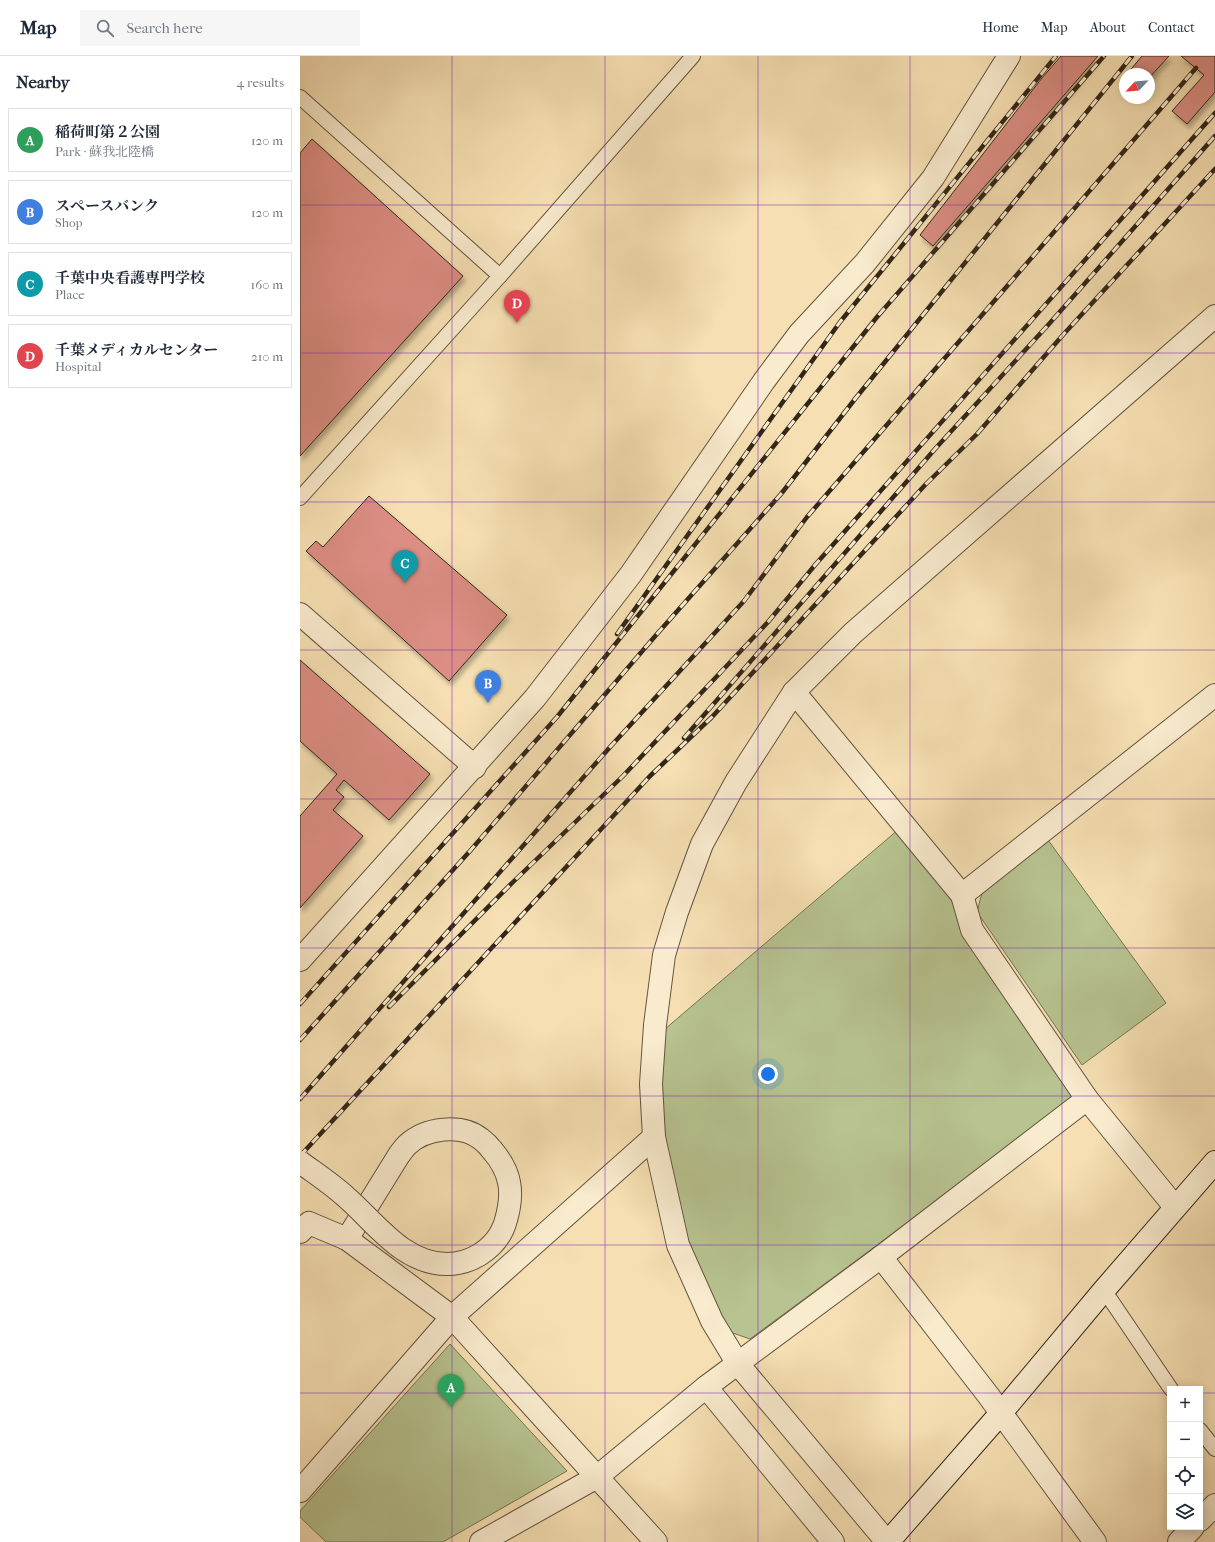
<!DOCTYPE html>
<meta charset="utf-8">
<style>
:root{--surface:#fff;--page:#f6f6f7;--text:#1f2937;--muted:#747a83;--line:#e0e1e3;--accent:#8f2418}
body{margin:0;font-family:"IM FELL French Canon","Noto Serif JP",serif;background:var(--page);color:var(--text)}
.controls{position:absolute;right:12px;bottom:12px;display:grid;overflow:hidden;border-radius:0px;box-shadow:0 2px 10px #0003}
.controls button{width:36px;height:36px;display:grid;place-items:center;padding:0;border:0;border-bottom:1px solid var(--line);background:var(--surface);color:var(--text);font:20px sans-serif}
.compass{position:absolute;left:819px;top:12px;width:36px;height:36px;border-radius:50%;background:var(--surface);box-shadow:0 2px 10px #0003;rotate:244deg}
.you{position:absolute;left:468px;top:1018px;width:14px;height:14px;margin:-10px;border:3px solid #fff;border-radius:50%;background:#1a73e8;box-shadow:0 0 0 6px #1a73e833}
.badge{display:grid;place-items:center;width:26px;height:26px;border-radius:50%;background:var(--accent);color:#fff;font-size:13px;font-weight:700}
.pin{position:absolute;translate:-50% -33px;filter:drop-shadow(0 1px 2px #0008)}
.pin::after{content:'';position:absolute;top:21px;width:14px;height:12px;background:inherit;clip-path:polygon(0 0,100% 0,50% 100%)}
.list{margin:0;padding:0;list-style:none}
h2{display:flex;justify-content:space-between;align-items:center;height:52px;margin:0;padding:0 16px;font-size:17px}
h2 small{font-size:13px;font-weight:400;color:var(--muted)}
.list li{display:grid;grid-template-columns:26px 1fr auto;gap:12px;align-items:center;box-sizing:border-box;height:64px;margin:0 8px 8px;padding:0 8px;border:1px solid var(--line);border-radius:0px}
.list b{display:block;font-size:15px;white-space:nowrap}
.list p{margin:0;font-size:13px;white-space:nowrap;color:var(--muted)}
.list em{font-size:13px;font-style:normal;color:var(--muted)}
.icon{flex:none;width:22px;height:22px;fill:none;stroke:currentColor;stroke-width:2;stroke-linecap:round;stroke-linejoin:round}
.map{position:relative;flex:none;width:915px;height:1486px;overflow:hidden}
header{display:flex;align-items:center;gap:24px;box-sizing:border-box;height:56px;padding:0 20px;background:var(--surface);border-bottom:1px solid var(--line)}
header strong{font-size:19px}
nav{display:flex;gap:22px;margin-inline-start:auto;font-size:14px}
.search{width:280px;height:36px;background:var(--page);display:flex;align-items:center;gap:10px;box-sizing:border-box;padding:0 14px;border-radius:0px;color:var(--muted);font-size:15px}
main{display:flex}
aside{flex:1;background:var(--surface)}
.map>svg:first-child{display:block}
.green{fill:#b7c390;stroke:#747454}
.building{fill:#dc8e84;stroke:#322618;filter:url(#shadow)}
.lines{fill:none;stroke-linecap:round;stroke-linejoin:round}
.lane-casing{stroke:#63543f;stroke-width:16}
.street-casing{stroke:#63543f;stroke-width:24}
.secondary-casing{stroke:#322618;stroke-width:24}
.lane{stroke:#f9ebce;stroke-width:14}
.street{stroke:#f9ebce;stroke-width:22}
.secondary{stroke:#f9ebce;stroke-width:22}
.rail-casing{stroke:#322618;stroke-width:4.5}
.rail{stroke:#f9ebce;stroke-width:3;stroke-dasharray:9;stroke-linecap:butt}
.street-bridge-casing{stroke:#63543f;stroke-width:24;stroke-linecap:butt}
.street-bridge{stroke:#f9ebce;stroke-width:22}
.grid{fill:none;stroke:#7b2cbf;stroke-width:1;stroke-opacity:0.55}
</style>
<header>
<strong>Map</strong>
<div class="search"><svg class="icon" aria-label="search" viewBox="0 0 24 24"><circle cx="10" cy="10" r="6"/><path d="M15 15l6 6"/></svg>Search here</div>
<nav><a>Home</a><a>Map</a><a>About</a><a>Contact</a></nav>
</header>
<main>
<aside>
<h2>Nearby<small>4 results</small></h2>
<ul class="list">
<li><span class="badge" style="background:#2e9e5b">A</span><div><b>稲荷町第２公園</b><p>Park · 蘇我北陸橋</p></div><em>120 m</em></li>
<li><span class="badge" style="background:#3f7fe0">B</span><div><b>スペースバンク</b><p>Shop</p></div><em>120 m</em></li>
<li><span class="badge" style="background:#0f9aa8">C</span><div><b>千葉中央看護専門学校</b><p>Place</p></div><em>160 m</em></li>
<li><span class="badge" style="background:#e0444e">D</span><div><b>千葉メディカルセンター</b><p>Hospital</p></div><em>210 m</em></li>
</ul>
</aside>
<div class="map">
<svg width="915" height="1486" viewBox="0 0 915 1486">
<defs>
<filter id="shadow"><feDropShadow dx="2.5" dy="4.5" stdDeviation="2" flood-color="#0004"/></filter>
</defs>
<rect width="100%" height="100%" fill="#f6e0b3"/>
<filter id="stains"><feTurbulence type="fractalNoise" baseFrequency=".005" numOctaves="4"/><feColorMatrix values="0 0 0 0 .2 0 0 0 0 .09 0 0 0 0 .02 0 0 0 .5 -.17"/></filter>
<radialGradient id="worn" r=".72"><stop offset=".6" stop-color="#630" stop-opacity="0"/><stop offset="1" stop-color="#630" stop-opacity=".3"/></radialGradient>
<g class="green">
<path d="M599 773 642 827 674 885 780 1039 450 1283 430 1276 393 1205 358 1055 365 973Z"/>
<path d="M748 784 866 947 782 1009 677 856 682 837Z"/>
<path d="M150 1288 267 1415 143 1486H26L0 1461V1455Z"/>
</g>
<g class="building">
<path d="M761 0H798L633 190 620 179 742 22Z"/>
<path d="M842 0H869L849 22V18H827Z"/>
<path d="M881 0H915V36L887 68 872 55 904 19Z"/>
<path d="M12 83 163 220 0 400V97Z"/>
<path d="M69 440 207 559 149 625 6 495 16 485 23 491Z"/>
<path d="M0 604 130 718 89 764 44 724 36 734 44 741 33 754 63 780 0 852V760L37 718 0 685Z"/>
</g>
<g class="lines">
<defs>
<g id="lane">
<path d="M0 41 200 220"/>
<path d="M0 442 200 220 393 0"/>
<path d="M804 1234 871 1333"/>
<path d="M900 1374 915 1393"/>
</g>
<g id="street">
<path d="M0 558 175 711"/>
<path d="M494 636 662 839 672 874 787 1043 875 1151"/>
<path d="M662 839 915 639"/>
<path d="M0 904 235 642 331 518 464 325 499 278 565 207 633 122 709 0"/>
<path d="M0 1176 9 1167 47 1183 152 1261 356 1486"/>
<path d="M47 1183 99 1099C102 1095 104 1092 107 1089 125 1072 161 1067 181 1083 185 1086 189 1090 192 1094"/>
<path d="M581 1201 688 1339 795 1486"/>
<path d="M406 1331 533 1486"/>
<path d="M0 1435 152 1261 354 1081"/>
<path d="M900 1464 915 1449"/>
<path d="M181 1486 297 1421 406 1331 581 1201 787 1043"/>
<path d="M587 1486 438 1308 412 1265 378 1189 354 1081 351 1028 355 969 364 899 377 856 402 788 436 726 494 636 553 577 915 260"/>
<path d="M879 1486 893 1471"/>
</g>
<path id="secondary" d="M588 1486 701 1357 804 1234 915 1106"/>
</defs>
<use href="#lane" class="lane-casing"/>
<use href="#street" class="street-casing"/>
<use href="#secondary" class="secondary-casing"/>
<use href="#lane" class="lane"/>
<use href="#street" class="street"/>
<use href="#secondary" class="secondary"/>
<defs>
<g id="rail">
<path d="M317 578 540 266 756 0"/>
<path d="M384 682 635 393 749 268 915 80"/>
<path d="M0 948 257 661 577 261 804 0"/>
<path d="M89 951 212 827 323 720 468 566 515 509 915 57"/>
<path d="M0 984 170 795 357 578 481 438 555 343 832 0"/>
<path d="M0 1043 311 690 444 545 507 461 896 12"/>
<path d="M0 1100 350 720 412 661 626 428 677 378 762 280 915 113"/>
</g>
</defs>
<use href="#rail" class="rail-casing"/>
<use href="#rail" class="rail"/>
<defs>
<path id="street-bridge" d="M0 1106C15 1117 32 1128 46 1141 76 1167 103 1208 147 1208 158 1208 169 1205 179 1199 192 1191 202 1179 206 1164 214 1136 211 1116 192 1094"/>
</defs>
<use href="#street-bridge" class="street-bridge-casing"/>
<use href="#street-bridge" class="street-bridge"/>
</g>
<path class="grid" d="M152 0V1486M305 0V1486M458 0V1486M610 0V1486M762 0V1486M0 149H915M0 297H915M0 446H915M0 594H915M0 743H915M0 892H915M0 1040H915M0 1189H915M0 1337H870M900 1337H915"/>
<rect width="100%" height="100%" filter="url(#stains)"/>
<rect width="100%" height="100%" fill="url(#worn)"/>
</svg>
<div class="controls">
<button>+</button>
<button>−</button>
<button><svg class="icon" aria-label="locate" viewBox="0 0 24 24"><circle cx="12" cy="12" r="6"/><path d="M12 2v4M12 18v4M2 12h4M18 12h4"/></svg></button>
<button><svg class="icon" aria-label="layers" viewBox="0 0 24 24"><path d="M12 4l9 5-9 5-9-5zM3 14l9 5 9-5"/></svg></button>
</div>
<svg class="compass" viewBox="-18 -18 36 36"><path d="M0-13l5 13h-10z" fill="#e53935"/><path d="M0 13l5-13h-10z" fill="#747a83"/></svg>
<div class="you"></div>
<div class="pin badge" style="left:151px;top:1351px;background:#2e9e5b">A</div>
<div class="pin badge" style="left:188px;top:647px;background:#3f7fe0">B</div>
<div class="pin badge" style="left:105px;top:527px;background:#0f9aa8">C</div>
<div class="pin badge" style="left:217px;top:267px;background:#e0444e">D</div>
</div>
</main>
